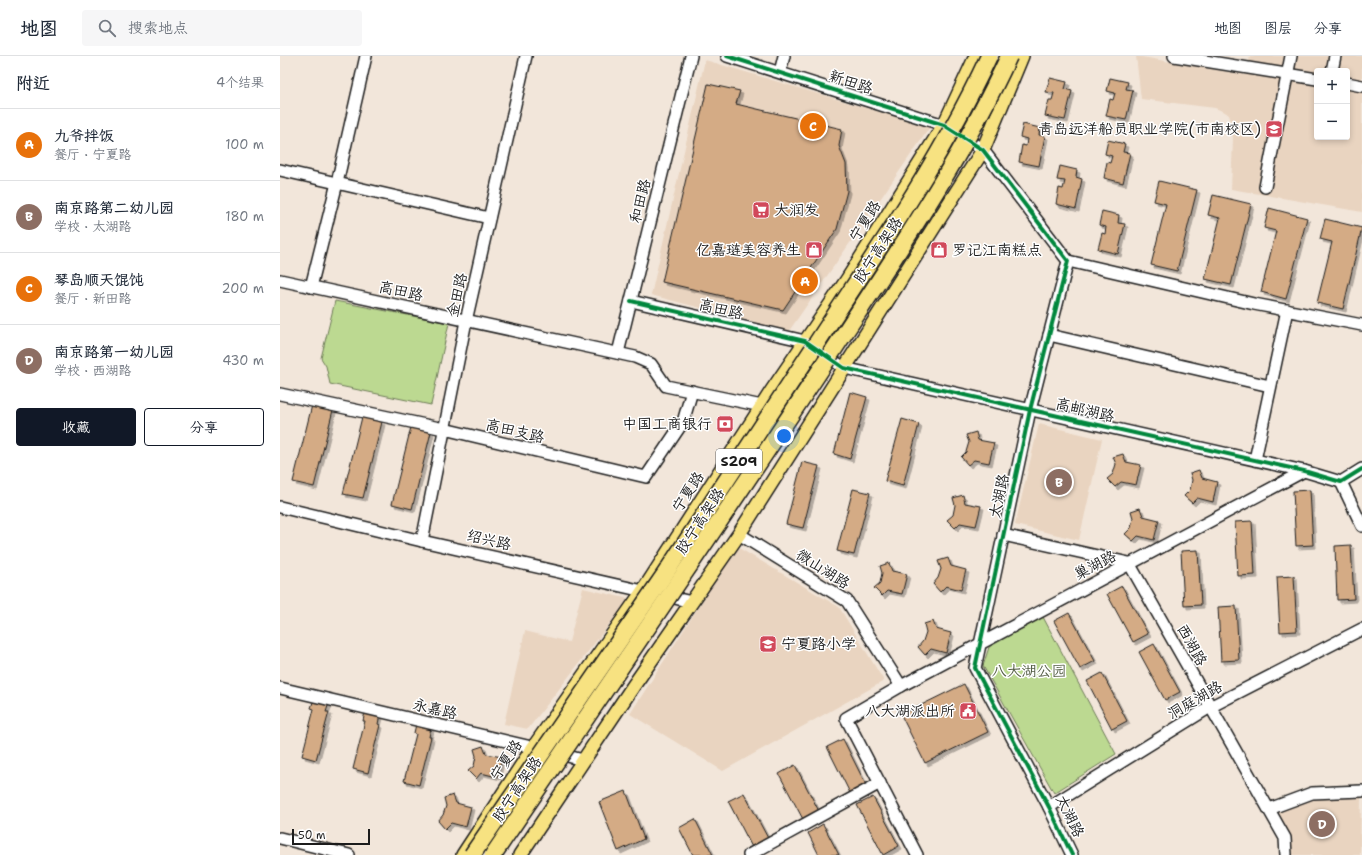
<!DOCTYPE html>
<html lang="zh">
<meta charset="utf-8">
<style>
:root{--surface:#fff;--page:#f6f6f7;--text:#1f2937;--muted:#747a83;--line:#e0e1e3;--accent:#111827}
body{margin:0;font-family:"Shantell Sans","LXGW WenKai TC",sans-serif;background:var(--page);color:var(--text)}
.controls{position:absolute;right:12px;top:12px;display:grid;overflow:hidden;border-radius:4px;box-shadow:0 2px 6px #0003}
.controls button{width:36px;height:36px;display:grid;place-items:center;padding:0;border:0;border-bottom:1px solid var(--line);background:var(--surface);color:var(--text);font:20px sans-serif}
.scale{position:absolute;left:12px;bottom:10px;width:78px;box-sizing:border-box;padding-left:4px;border:2px solid #1c1c1c;border-top:0;font-size:11px;line-height:14px;white-space:nowrap;color:#1c1c1c;-webkit-text-stroke:3px #fff;paint-order:stroke}
.you{position:absolute;left:504px;top:380px;width:14px;height:14px;margin:-10px;border:3px solid #fff;border-radius:50%;background:#1a73e8;box-shadow:0 0 0 6px #1a73e833}
.badge{display:grid;place-items:center;width:26px;height:26px;border-radius:50%;background:var(--accent);color:#fff;font-size:13px;font-weight:700}
.pin{position:absolute;translate:-50% -50%;border:2px solid #fff;box-shadow:0 1px 4px #0006}
.list{margin:0;padding:0;list-style:none}
h2{display:flex;justify-content:space-between;align-items:center;height:52px;margin:0;padding:0 16px;font-size:17px}
h2 small{font-size:13px;font-weight:400;color:var(--muted)}
.list li{display:grid;grid-template-columns:26px 1fr auto;gap:12px;align-items:center;box-sizing:border-box;height:72px;padding:0 16px;border-top:1px solid var(--line)}
.list b{display:block;font-size:15px;white-space:nowrap}
.list p{margin:0;font-size:13px;white-space:nowrap;color:var(--muted)}
.list em{font-size:13px;font-style:normal;color:var(--muted)}
.actions{display:flex;gap:8px;padding:12px 16px}
.actions a{flex:1;padding:9px 0;border:1px solid var(--accent);border-radius:4px;text-align:center;font-size:14px;color:var(--accent)}
.actions .main{background:var(--accent);color:#fff}
.icon{flex:none;width:22px;height:22px;fill:none;stroke:currentColor;stroke-width:2;stroke-linecap:round;stroke-linejoin:round}
.map{position:relative;flex:none;width:1082px;height:799px;overflow:hidden}
header{display:flex;align-items:center;gap:24px;box-sizing:border-box;height:56px;padding:0 20px;background:var(--surface);border-bottom:1px solid var(--line)}
header strong{font-size:19px}
nav{display:flex;gap:22px;margin-inline-start:auto;font-size:14px}
.search{width:280px;height:36px;background:var(--page);display:flex;align-items:center;gap:10px;box-sizing:border-box;padding:0 14px;border-radius:4px;color:var(--muted);font-size:15px}
main{display:flex}
aside{flex:1;background:var(--surface)}
.map>svg:first-child{display:block}
.built{fill:#e9d4c0;fill-rule:evenodd}
.green{fill:#bcd991;stroke:#6c7a56}
.building{fill:#d4ab85;stroke:#1c1c1c;filter:url(#shadow)}
.lines{fill:none;stroke-linecap:round;stroke-linejoin:round}
.minor-casing{stroke:#1c1c1c;stroke-width:14}
.major-casing{stroke:#1c1c1c;stroke-width:16}
.minor{stroke:#fff;stroke-width:11}
.major{stroke:#f7e281;stroke-width:13}
.highway-bridge-casing{stroke:#1c1c1c;stroke-width:19;stroke-linecap:butt}
.highway-bridge{stroke:#f7e281;stroke-width:16}
.cycleway-casing{stroke:#fff;stroke-width:6}
.cycleway{stroke:#00873e;stroke-width:4}
.labels{text-anchor:middle;dominant-baseline:central;stroke-width:3;stroke-linejoin:round;paint-order:stroke}
.shield{fill:#fff;stroke:#606060;stroke-width:1}
.shield-label{font-size:14px;font-weight:bold;fill:#1c1c1c}
.street-label{font-size:15px;fill:#1c1c1c;stroke:#fff}
.poi-label{font-size:15px;fill:#1c1c1c;stroke:#fff;text-anchor:end}
.park-label{font-size:15px;fill:#545e45;stroke:#fff}
</style>
<header>
<strong>地图</strong>
<div class="search"><svg class="icon" aria-label="search" viewBox="0 0 24 24"><circle cx="10" cy="10" r="6"/><path d="M15 15l6 6"/></svg>搜索地点</div>
<nav><a>地图</a><a>图层</a><a>分享</a></nav>
</header>
<main>
<aside>
<h2>附近<small>4个结果</small></h2>
<ul class="list">
<li><span class="badge" style="background:#e8710a">A</span><div><b>九爷拌饭</b><p>餐厅 · 宁夏路</p></div><em>100 m</em></li>
<li><span class="badge" style="background:#8d6e63">B</span><div><b>南京路第二幼儿园</b><p>学校 · 太湖路</p></div><em>180 m</em></li>
<li><span class="badge" style="background:#e8710a">C</span><div><b>琴岛顺天馄饨</b><p>餐厅 · 新田路</p></div><em>200 m</em></li>
<li><span class="badge" style="background:#8d6e63">D</span><div><b>南京路第一幼儿园</b><p>学校 · 西湖路</p></div><em>430 m</em></li>
</ul>
<div class="actions"><a class="main">收藏</a><a>分享</a></div>
</aside>
<div class="map">
<svg width="1082" height="799" viewBox="0 0 1082 799">
<defs>
<filter id="shadow"><feDropShadow dx="3" dy="3" stdDeviation="0" flood-color="#0004"/></filter>
</defs>
<rect width="100%" height="100%" fill="#f2e6da"/>
<filter id="ink" filterUnits="userSpaceOnUse"><feTurbulence type="fractalNoise" baseFrequency=".025" numOctaves="2"/><feDisplacementMap in="SourceGraphic" scale="8" xChannelSelector="R" yChannelSelector="G"/><feConvolveMatrix kernelMatrix="1 2 1 2 8 2 1 2 1" color-interpolation-filters="sRGB"/></filter>
<g filter="url(#ink)">
<g class="built">
<path d="M856 0 966 19 970 0H1082V156L951 133 953 83 951 65 949 59 945 56 935 52 861 43ZM1037 15H1067V81H1037Z"/>
<path d="M425 4 650 71 509 275 371 239Z"/>
<path d="M759 368 822 383 799 484 735 469Z"/>
<path d="M457 491 559 551 604 625 443 715 350 658Z"/>
<path d="M303 532 349 543 248 673 224 668 245 575 289 586Z"/>
<path d="M1081 742 1080 799H1013L1011 783 997 754 1035 743Z"/>
</g>
<g class="green">
<path d="M55 245 169 267 151 349 50 328 46 310 41 302Z"/>
<path d="M763 561 836 698 774 737 703 610 709 591Z"/>
</g>
<g class="building">
<path d="M770 22 787 26 785 33 792 35 785 64 765 60 769 44H772L774 37 766 36Z"/>
<path d="M830 22 848 26 846 33 853 34 846 64 826 60 830 43 833 44 835 37 827 35Z"/>
<path d="M428 28 460 35 456 48 562 73 559 90 566 108 567 135 557 173 503 254 382 226Z"/>
<path d="M743 68 760 72 759 79 765 80 759 110 739 106 742 89 746 90 747 83 740 81Z"/>
<path d="M828 84 845 88 843 96 850 97 843 127 824 122 827 106 830 107 832 100 825 98Z"/>
<path d="M780 110 797 114 796 121 802 123 796 153 776 148 779 132 783 133 785 125 777 124Z"/>
<path d="M879 125 917 134 897 215 871 209 886 148 874 145Z"/>
<path d="M933 139 971 148 951 229 925 223 940 162 928 159Z"/>
<path d="M989 152 1027 162 1006 243 981 236 996 175 984 172Z"/>
<path d="M822 155 839 159 838 167 845 168 838 198 818 193 822 177 825 178 826 171 819 169Z"/>
<path d="M1045 163 1082 172 1063 253 1037 247 1052 186 1040 183Z"/>
<path d="M570 336 587 341 570 403 554 398Z"/>
<path d="M32 349 53 354 34 431 13 426Z"/>
<path d="M82 361 102 366 83 442 63 438Z"/>
<path d="M622 363 639 368 623 430 605 425Z"/>
<path d="M131 371 151 376 132 453 112 448Z"/>
<path d="M696 376 698 384 714 387 709 407 694 404 688 409 681 401 686 396 689 386 686 379Z"/>
<path d="M843 398 846 406 861 409 856 429 841 426 835 431 827 423 833 418 836 408 833 401Z"/>
<path d="M522 406 539 410 523 472 506 468Z"/>
<path d="M919 414 922 422 937 426 933 446 917 442 912 447 904 440 910 434 912 424 910 417Z"/>
<path d="M573 433 590 437 574 499 557 495Z"/>
<path d="M1030 434 1033 489 1016 490 1013 435Z"/>
<path d="M683 439 685 447 701 450 696 470 680 467 675 472 667 464 673 459 675 449 673 442Z"/>
<path d="M860 452 863 460 879 464 874 484 858 480 853 485 845 478 851 472 853 462 851 455Z"/>
<path d="M972 465 975 519 958 520 955 466Z"/>
<path d="M1071 489 1074 543 1057 544 1055 490Z"/>
<path d="M918 494 921 549 904 550 901 495Z"/>
<path d="M668 502 671 510 686 514 681 534 666 530 660 536 653 528 658 522 661 513 658 505Z"/>
<path d="M609 507 612 515 627 518 622 538 607 535 602 540 594 532 600 527 602 517 600 510Z"/>
<path d="M1014 520 1017 575 1000 576 997 521Z"/>
<path d="M842 530 868 578 853 586 827 538Z"/>
<path d="M956 550 959 604 941 605 938 551Z"/>
<path d="M789 557 815 605 800 613 774 565Z"/>
<path d="M653 565 656 573 671 577 666 597 651 593 645 599 638 591 643 585 646 576 644 568Z"/>
<path d="M874 588 900 636 885 644 859 596Z"/>
<path d="M822 617 847 665 832 673 807 625Z"/>
<path d="M684 628 708 676 645 707 621 659Z"/>
<path d="M34 643 49 647 46 656H49L36 704 22 700 34 653 31 652Z"/>
<path d="M85 656 100 659 98 668 100 669 88 717 73 713 85 665H83Z"/>
<path d="M136 668 151 672 149 681H151L139 729 124 725 136 678 134 677Z"/>
<path d="M563 683 588 733 572 741 547 691Z"/>
<path d="M203 690 206 698 222 701 217 721 201 717 196 723 188 715 194 710 196 700 194 693Z"/>
<path d="M515 709 541 759 525 767 499 718Z"/>
<path d="M346 735 364 783 338 795 319 746Z"/>
<path d="M464 737 490 786 474 795 448 745Z"/>
<path d="M173 739 176 747 191 751 186 771 171 767 165 773 158 765 163 759 166 750 164 742Z"/>
<path d="M593 741 619 790 603 799 577 749Z"/>
<path d="M415 763 433 799H413L399 772Z"/>
<path d="M543 768 559 799H539L528 777Z"/>
</g>
<g class="lines">
<defs>
<g id="minor">
<path d="M447 0 664 69 703 94 788 205 750 354 695 612 769 751 792 799"/>
<path d="M894 0 1037 23"/>
<path d="M1052 15 1055 0"/>
<path d="M500 16 504 0"/>
<path d="M1067 27 1082 30"/>
<path d="M0 114 209 162"/>
<path d="M985 131 1011 0"/>
<path d="M788 205 974 248 1082 269"/>
<path d="M0 224 355 301 371 308 386 330 482 350"/>
<path d="M31 231 57 127 86 0"/>
<path d="M351 245 525 285 564 312 1024 415 1061 426 1082 413"/>
<path d="M769 279 990 330"/>
<path d="M338 297 411 0"/>
<path d="M0 338 164 373 366 421 403 366 412 335"/>
<path d="M975 404 1007 254"/>
<path d="M1061 426 1082 470"/>
<path d="M0 451 142 485 412 546"/>
<path d="M459 478 567 545 621 630"/>
<path d="M723 479 849 507 1005 782 1006 799"/>
<path d="M142 485 186 265 246 0"/>
<path d="M0 632 260 693"/>
<path d="M276 697 303 704"/>
<path d="M769 751 930 651 1082 573"/>
<path d="M989 753 1032 737 1082 735"/>
<path d="M0 782 69 799"/>
<path d="M469 799 600 727"/>
<path d="M637 799 566 662 621 630 1024 415"/>
</g>
<g id="major">
<path d="M183 799 253 692 363 535 491 336 567 224 664 69 696 0"/>
<path d="M240 799 354 629 459 478 703 94 742 0"/>
</g>
</defs>
<use href="#minor" class="minor-casing"/>
<use href="#major" class="major-casing"/>
<use href="#minor" class="minor"/>
<use href="#major" class="major"/>
<defs>
<g id="highway-bridge">
<path d="M192 799 385 518 620 160C653 108 683 56 709 0"/>
<path d="M213 799C324 635 436 473 545 307 610 207 679 109 729 0"/>
</g>
</defs>
<use href="#highway-bridge" class="highway-bridge-casing"/>
<use href="#highway-bridge" class="highway-bridge"/>
<defs>
<g id="cycleway">
<path d="M447 0 664 69 703 94 788 205 750 354 695 612 769 751 792 799"/>
<path d="M351 245 525 285 564 312 1024 415 1061 426 1082 413"/>
</g>
</defs>
<use href="#cycleway" class="cycleway-casing"/>
<use href="#cycleway" class="cycleway"/>
</g>
</g>
<defs>
<symbol id="university-square" viewBox="-11 -11 22 22"><rect x="-9" y="-9" width="18" height="18" rx="4" fill="#d1495b" stroke="#fff"/><path d="M0-5L7-2L0 1L-7-2ZM-4 1L0 2.5L4 1V4Q0 6-4 4Z" fill="#fff"/></symbol>
<symbol id="supermarket-square" viewBox="-11 -11 22 22"><rect x="-9" y="-9" width="18" height="18" rx="4" fill="#d1495b" stroke="#fff"/><path d="M-6-5.5h2.5l.6 2H6L4.5 2H-2.5L-4.4-4H-6ZM-1.5 3.2a1.3 1.3 0 1 0 .1 0ZM3 3.2a1.3 1.3 0 1 0 .1 0Z" fill="#fff"/></symbol>
<symbol id="shop-square" viewBox="-11 -11 22 22"><rect x="-9" y="-9" width="18" height="18" rx="4" fill="#d1495b" stroke="#fff"/><path d="M-5-2.5h2.3a2.7 3.5 0 0 1 5.4 0H5L5.5 6h-11ZM-1.5-2.5h3a1.5 2.3 0 0 0-3 0Z" fill="#fff"/></symbol>
<symbol id="bank-square" viewBox="-11 -11 22 22"><rect x="-9" y="-9" width="18" height="18" rx="4" fill="#d1495b" stroke="#fff"/><path d="M-6-4H6V4H-6ZM0-2.3a2.3 2.3 0 1 0 0 4.6a2.3 2.3 0 1 0 0-4.6Z" fill="#fff"/></symbol>
<symbol id="school-square" viewBox="-11 -11 22 22"><rect x="-9" y="-9" width="18" height="18" rx="4" fill="#d1495b" stroke="#fff"/><path d="M0-5L7-2L0 1L-7-2ZM-4 1L0 2.5L4 1V4Q0 6-4 4Z" fill="#fff"/></symbol>
<symbol id="civic-square" viewBox="-11 -11 22 22"><rect x="-9" y="-9" width="18" height="18" rx="4" fill="#d1495b" stroke="#fff"/><path d="M-.6-6.5H3V-4.5H.6V-3L4-1V1h2V6H-6V1h2V-1L-.6-3ZM-1.2 2.5V6h2.4V2.5Z" fill="#fff"/></symbol>
</defs>
<g fill-rule="evenodd">
<use href="#university-square" x="984" y="63" width="20" height="20"/>
<use href="#supermarket-square" x="471" y="144" width="20" height="20"/>
<use href="#shop-square" x="524" y="184" width="20" height="20"/>
<use href="#shop-square" x="649" y="184" width="20" height="20"/>
<use href="#bank-square" x="435" y="358" width="20" height="20"/>
<use href="#school-square" x="478" y="578" width="20" height="20"/>
<use href="#civic-square" x="678" y="645" width="20" height="20"/>
</g>
<g class="labels">
<rect class="shield" x="436" y="393" width="46" height="24" rx="3"/>
<g class="shield-label">
<text x="459" y="405">S209</text>
</g>
<g class="street-label">
<text transform="translate(571 26) rotate(18)">新田路</text>
<text transform="translate(360 145) rotate(-76)">和田路</text>
<text transform="translate(585 165) rotate(-58)">宁夏路</text>
<text transform="translate(598 194) rotate(-57)">胶宁高架路</text>
<text transform="translate(121 235) rotate(12)">高田路</text>
<text transform="translate(177 239) rotate(-77)">金田路</text>
<text transform="translate(441 253) rotate(13)">高田路</text>
<text transform="translate(805 354) rotate(13)">高邮湖路</text>
<text transform="translate(235 375) rotate(13)">高田支路</text>
<text transform="translate(408 436) rotate(-57)">宁夏路</text>
<text transform="translate(719 440) rotate(-78)">太湖路</text>
<text transform="translate(420 465) rotate(-57)">胶宁高架路</text>
<text transform="translate(209 484) rotate(13)">绍兴路</text>
<text transform="translate(815 509) rotate(-28)">巢湖路</text>
<text transform="translate(543 513) rotate(32)">微山湖路</text>
<text transform="translate(912 589) rotate(61)">西湖路</text>
<text transform="translate(915 644) rotate(-30)">洞庭湖路</text>
<text transform="translate(155 653) rotate(13)">永嘉路</text>
<text transform="translate(226 704) rotate(-57)">宁夏路</text>
<text transform="translate(237 733) rotate(-56)">胶宁高架路</text>
<text transform="translate(790 760) rotate(64)">太湖路</text>
</g>
<g class="poi-label">
<text x="981" y="73">青岛远洋船员职业学院(市南校区)</text>
<text x="494" y="154" text-anchor="start">大润发</text>
<text x="521" y="194">亿嘉琏美容养生</text>
<text x="672" y="194" text-anchor="start">罗记江南糕点</text>
<text x="432" y="368">中国工商银行</text>
<text x="501" y="588" text-anchor="start">宁夏路小学</text>
<text x="675" y="655">八大湖派出所</text>
</g>
<g class="park-label">
<text x="749" y="615">八大湖公园</text>
</g>
</g>
</svg>
<div class="controls">
<button>+</button>
<button>−</button>
</div>
<div class="scale">50 m</div>
<div class="you"></div>
<div class="pin badge" style="left:525px;top:225px;background:#e8710a">A</div>
<div class="pin badge" style="left:779px;top:426px;background:#8d6e63">B</div>
<div class="pin badge" style="left:533px;top:70px;background:#e8710a">C</div>
<div class="pin badge" style="left:1042px;top:768px;background:#8d6e63">D</div>
</div>
</main>
